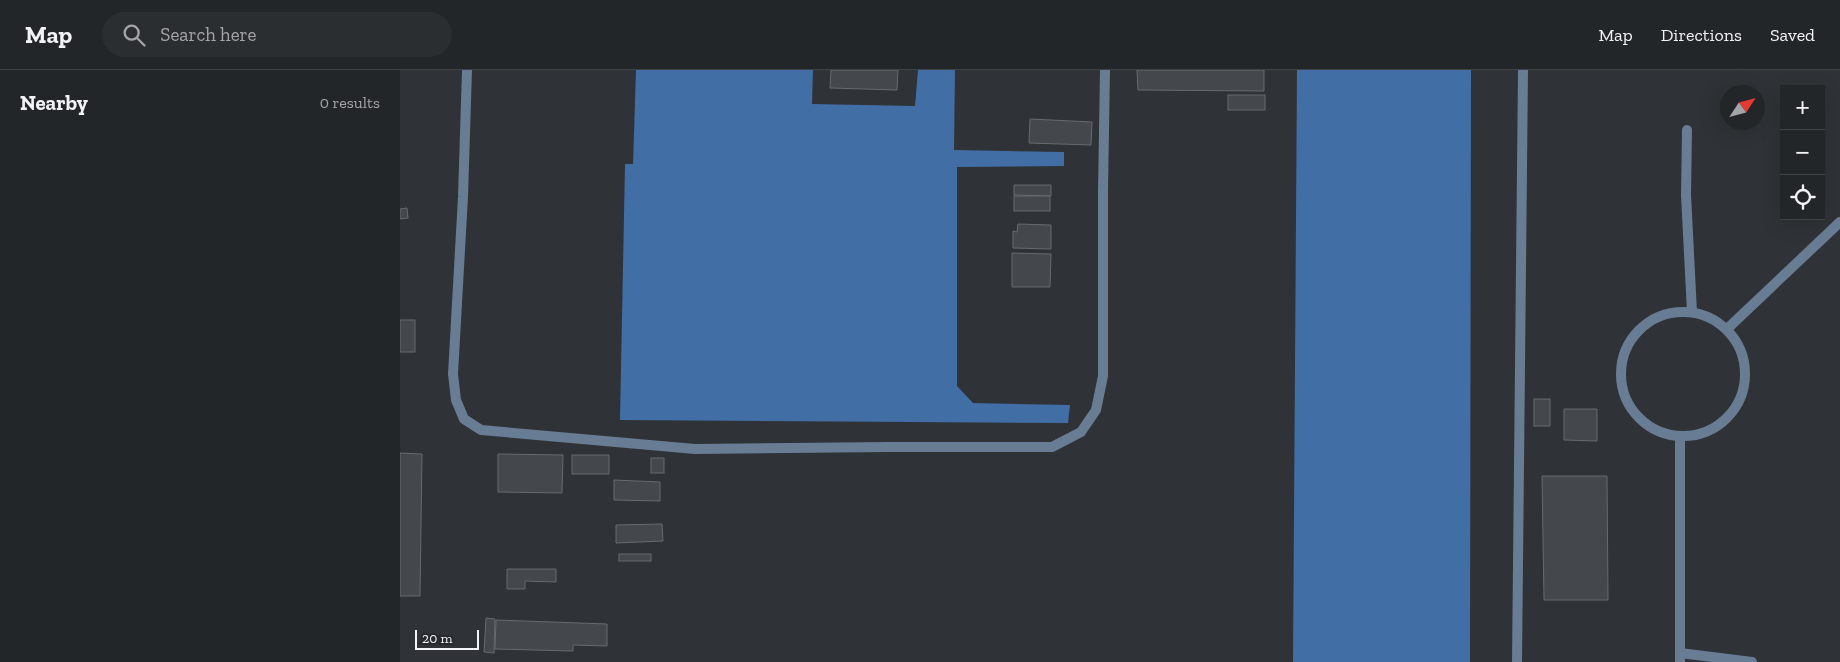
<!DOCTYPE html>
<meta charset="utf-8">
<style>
:root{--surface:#232628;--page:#2b2e30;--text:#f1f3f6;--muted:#a3a5a8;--line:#404345}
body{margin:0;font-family:"Zilla Slab",serif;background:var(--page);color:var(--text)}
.controls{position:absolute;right:15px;top:15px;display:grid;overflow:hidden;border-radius:0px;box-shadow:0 5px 20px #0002}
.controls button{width:45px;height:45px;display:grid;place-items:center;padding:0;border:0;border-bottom:1px solid var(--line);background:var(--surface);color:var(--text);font:25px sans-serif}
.compass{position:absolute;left:1320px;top:15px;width:45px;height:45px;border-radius:50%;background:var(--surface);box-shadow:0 5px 20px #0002;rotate:54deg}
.scale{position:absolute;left:15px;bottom:12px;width:64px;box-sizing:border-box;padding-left:5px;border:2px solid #f2f4f7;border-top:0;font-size:14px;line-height:18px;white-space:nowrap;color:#f2f4f7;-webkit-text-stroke:4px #25282c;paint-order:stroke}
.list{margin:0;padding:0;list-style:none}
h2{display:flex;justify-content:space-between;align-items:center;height:65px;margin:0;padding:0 20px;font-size:21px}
h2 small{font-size:16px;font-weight:400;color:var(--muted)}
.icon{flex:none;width:28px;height:28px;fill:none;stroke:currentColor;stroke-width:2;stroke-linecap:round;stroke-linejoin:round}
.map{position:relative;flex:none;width:1440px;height:592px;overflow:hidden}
header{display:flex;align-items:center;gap:30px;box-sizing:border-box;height:70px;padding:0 25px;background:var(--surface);border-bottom:1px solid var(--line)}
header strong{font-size:24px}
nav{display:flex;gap:28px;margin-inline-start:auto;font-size:18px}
.search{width:350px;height:45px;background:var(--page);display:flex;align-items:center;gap:12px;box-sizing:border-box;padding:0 18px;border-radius:28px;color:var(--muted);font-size:19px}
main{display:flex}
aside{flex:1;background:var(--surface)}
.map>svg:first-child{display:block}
.water{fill:#416ea5}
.building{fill:#44484c;stroke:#676a6f}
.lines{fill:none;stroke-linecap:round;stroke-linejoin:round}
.service{stroke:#687c94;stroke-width:10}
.minor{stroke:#687c94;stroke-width:10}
</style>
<header>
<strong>Map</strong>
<div class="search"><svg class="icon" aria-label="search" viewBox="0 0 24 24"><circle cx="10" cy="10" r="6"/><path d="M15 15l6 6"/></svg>Search here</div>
<nav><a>Map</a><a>Directions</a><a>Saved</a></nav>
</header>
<main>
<aside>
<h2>Nearby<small>0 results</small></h2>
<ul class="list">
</ul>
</aside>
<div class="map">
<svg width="1440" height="592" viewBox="0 0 1440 592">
<rect width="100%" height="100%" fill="#2f3236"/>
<g class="water">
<path d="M236 0H413L412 34 515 36 518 0H555L554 80 664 82V96L557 97V316L573 333 670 335 668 353 220 350 225 94H233Z"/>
<path d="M897 0H1071L1070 592H893Z"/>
</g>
<g class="building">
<path d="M431 0H498L497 20 430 18Z"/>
<path d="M737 0H864V21L738 20Z"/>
<rect x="828" y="25" width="37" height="15"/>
<path d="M630 49 692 52 691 75 629 73Z"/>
<path d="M614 115H651V126L614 125Z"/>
<rect x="614" y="126" width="36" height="15"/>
<path d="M7 138 8 148 0 149V139Z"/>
<path d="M618 154 651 155V179L613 178V161L617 162Z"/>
<path d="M612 183 651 184 650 217H612Z"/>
<rect x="0" y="250" width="15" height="32"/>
<rect x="1134" y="329" width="16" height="27"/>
<path d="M1164 339H1197V371L1164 370Z"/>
<path d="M0 383 22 384 20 526H0Z"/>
<path d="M98 384 163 385 162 423 98 422Z"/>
<rect x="172" y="385" width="37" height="19"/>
<rect x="251" y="388" width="13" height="15"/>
<path d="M1142 406H1207L1208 530H1144Z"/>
<path d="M214 410 260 412V431L214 430Z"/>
<path d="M262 454 263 471 216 473V455Z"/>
<rect x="219" y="484" width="32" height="7"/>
<path d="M107 499H156V512L125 511V519H107Z"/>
<path d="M86 548 95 549 94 583 84 582Z"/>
<path d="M96 550 207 554V576L173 575V581L95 579Z"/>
</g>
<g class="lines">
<g class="service">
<path d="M67 0 63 127 53 304 56 330 64 349 81 360 295 379 488 377H652L681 362 696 340 703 306V121L705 0"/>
<path d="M1287 60 1286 125 1292 242"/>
<path d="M1280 583 1352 592"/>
</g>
<g class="minor">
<circle cx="1283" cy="304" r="62"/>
<path d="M1327 259 1440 152"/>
<path d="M1280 366V592"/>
<path d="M1117 592 1123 0"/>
</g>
</g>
</svg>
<div class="controls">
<button>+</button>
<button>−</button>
<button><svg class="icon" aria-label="locate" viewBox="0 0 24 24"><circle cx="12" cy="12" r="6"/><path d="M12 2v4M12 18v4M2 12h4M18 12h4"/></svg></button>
</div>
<svg class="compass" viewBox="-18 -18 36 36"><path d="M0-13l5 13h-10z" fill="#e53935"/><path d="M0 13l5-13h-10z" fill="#a3a5a8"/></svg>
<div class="scale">20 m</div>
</div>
</main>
